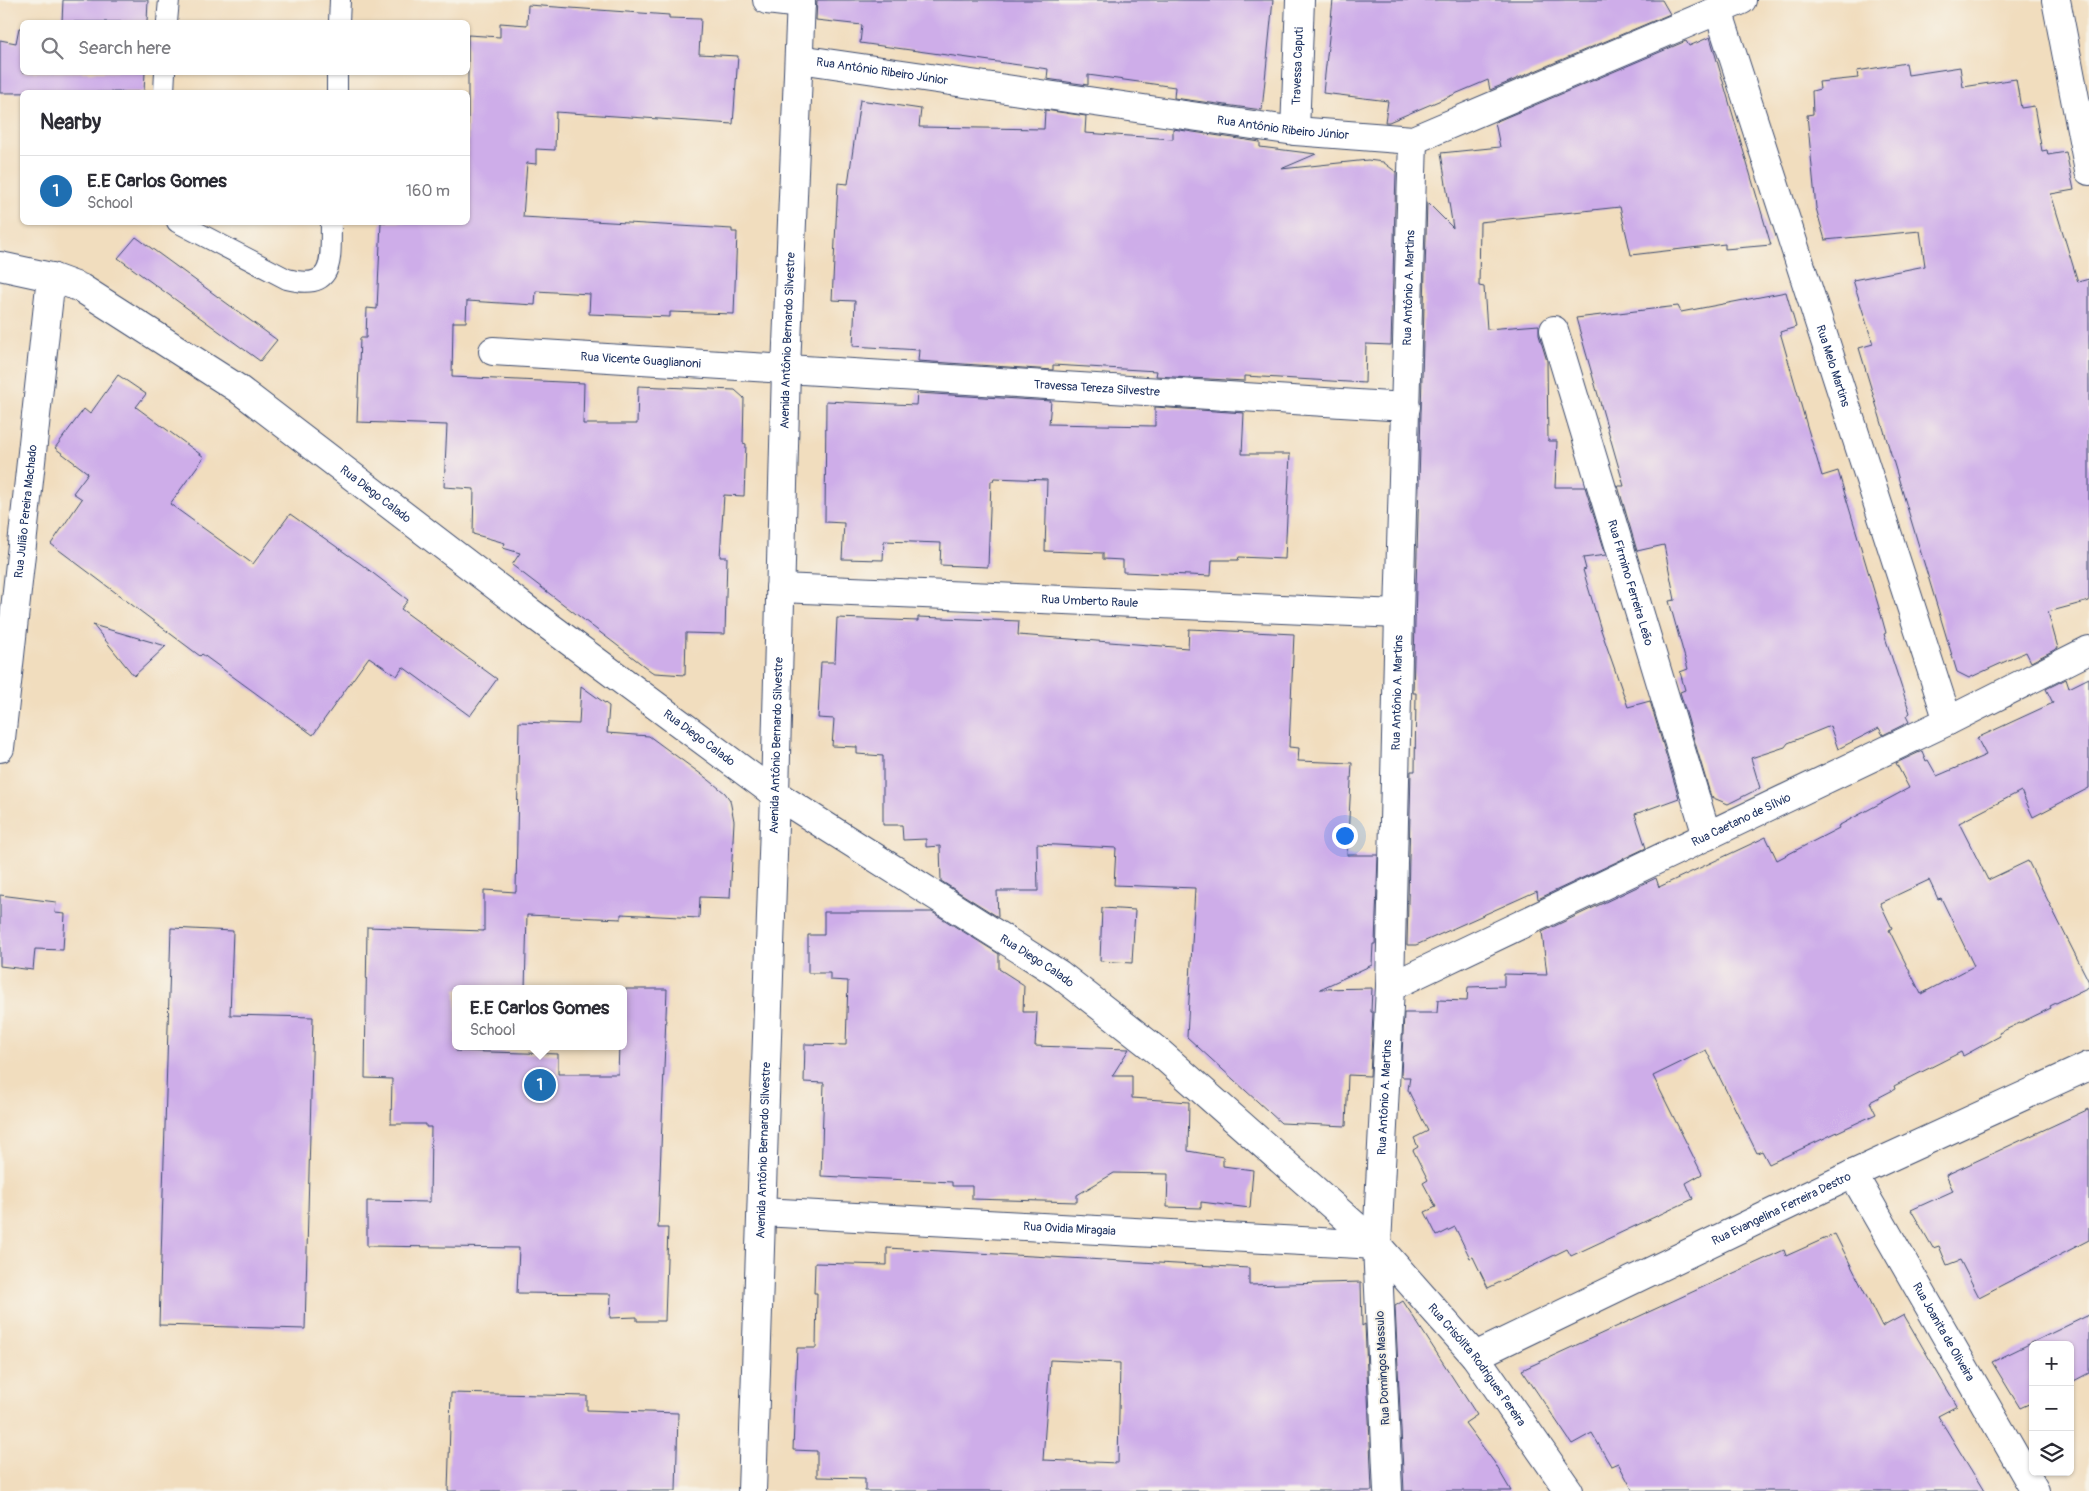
<!DOCTYPE html>
<meta charset="utf-8">
<style>
:root{--surface:#fff;--page:#f7f7f7;--text:#2b2b33;--muted:#7c7c81;--line:#e1e1e2;--accent:#1f6fb2}
body{margin:0;font-family:Pangolin,sans-serif;background:var(--page);color:var(--text)}
.controls{position:absolute;right:15px;bottom:15px;display:grid;overflow:hidden;border-radius:8px;box-shadow:0 1px 4px #0004}
.controls button{width:45px;height:45px;display:grid;place-items:center;padding:0;border:0;border-bottom:1px solid var(--line);background:var(--surface);color:var(--text);font:25px sans-serif}
.you{position:absolute;left:1344px;top:835px;width:18px;height:18px;margin:-12px;border:4px solid #fff;border-radius:50%;background:#1a73e8;box-shadow:0 0 0 8px #1a73e833}
.badge{display:grid;place-items:center;width:32px;height:32px;border-radius:50%;background:var(--accent);color:#fff;font-size:16px;font-weight:700}
.pin{position:absolute;translate:-50% -50%;border:2px solid #fff;box-shadow:0 1px 5px #0006}
.popup{position:absolute;left:452px;top:985px;width:175px;height:65px;box-sizing:border-box;display:grid;place-content:center;border-radius:8px;background:var(--surface);filter:drop-shadow(0 1px 4px #0005);font-size:16px;white-space:nowrap;color:var(--muted)}
.popup b{font-size:19px;color:var(--text)}
.popup::after{content:'';position:absolute;left:50%;top:100%;margin-left:-10px;border:10px solid transparent;border-top-color:var(--surface)}
.list{margin:0;padding:0;list-style:none}
h2{display:flex;justify-content:space-between;align-items:center;height:65px;margin:0;padding:0 20px;font-size:21px}
h2 small{font-size:16px;font-weight:400;color:var(--muted)}
.list li{display:grid;grid-template-columns:32px 1fr auto;gap:15px;align-items:center;box-sizing:border-box;height:70px;padding:0 20px;border-top:1px solid var(--line)}
.list b{display:block;font-size:19px;white-space:nowrap}
.list p{margin:0;font-size:16px;white-space:nowrap;color:var(--muted)}
.list em{font-size:16px;font-style:normal;color:var(--muted)}
.icon{flex:none;width:28px;height:28px;fill:none;stroke:currentColor;stroke-width:2;stroke-linecap:round;stroke-linejoin:round}
.map{position:relative;flex:none;width:2089px;height:1491px;overflow:hidden}
.search{position:absolute;background:var(--surface);box-shadow:0 1px 4px #0004;left:20px;top:20px;width:450px;height:55px;display:flex;align-items:center;gap:12px;box-sizing:border-box;padding:0 18px;border-radius:8px;color:var(--muted);font-size:19px}
.panel{position:absolute;background:var(--surface);box-shadow:0 1px 4px #0004;left:20px;top:90px;width:450px;height:135px;border-radius:8px}
.map>svg:first-child{display:block}
.building{fill:#ceade9;fill-rule:evenodd}
.lines{fill:none;stroke-linecap:round;stroke-linejoin:round}
.lane-casing{stroke:#3b496c;stroke-width:22}
.street-casing{stroke:#3b496c;stroke-width:30}
.lane{stroke:#fff;stroke-width:20}
.street{stroke:#fff;stroke-width:28}
.labels{text-anchor:middle;dominant-baseline:central;stroke-width:4;stroke-linejoin:round;paint-order:stroke}
.street-label{font-size:12px;fill:#1b2f5e;stroke:#f7f3e8}
</style>
<div class="map">
<svg width="2089" height="1491" viewBox="0 0 2089 1491">
<rect width="100%" height="100%" fill="#f7f3e8"/>
<filter id="ink" filterUnits="userSpaceOnUse"><feTurbulence type="fractalNoise" baseFrequency=".02" numOctaves="2"/><feDisplacementMap in="SourceGraphic" scale="10" xChannelSelector="R" yChannelSelector="G"/><feConvolveMatrix kernelMatrix="1 2 1 2 8 2 1 2 1" color-interpolation-filters="sRGB"/></filter>
<filter id="wash" filterUnits="userSpaceOnUse"><feTurbulence type="fractalNoise" baseFrequency=".0096" numOctaves="4" result="noise"/><feDisplacementMap in="SourceGraphic" scale="20" xChannelSelector="R" yChannelSelector="G"/><feGaussianBlur stdDeviation="1.12" result="paint"/><feColorMatrix in="noise" values="0 0 0 0 0 0 0 0 0 0 0 0 0 0 0 0 0 1.4 0 .05"/><feComposite in="paint" operator="in"/></filter>
<g filter="url(#wash)">
<rect width="100%" height="100%" fill="#f1ddbe"/>
<g id="blocks">
<g class="building">
<path d="M63 0H148L147 22H62Z"/>
<path d="M817 0H1273L1262 110 1174 98 1175 87 1088 75V85L1047 79 1048 69 860 43 862 25 816 20Z"/>
<path d="M1333 0H1662L1670 14 1490 90 1488 80 1389 122H1385L1388 101 1323 93Z"/>
<path d="M528 5 669 15V18L701 19 699 54 738 56 733 124 556 112 555 150 536 149V164L527 163 523 217 732 229V232H737L734 314 670 312V317L589 314 590 294 536 291 535 305 467 301 466 322H453L452 377 584 383 583 424H637L638 386 735 390 744 398 743 443 746 444 744 496 724 495 720 557H727L725 634 686 633 685 675 655 673 652 672 512 565 520 553 503 548 505 543 473 534 474 489 444 487 447 425 357 422 360 338H366L367 308 377 309 381 222H468V35L500 37V23L527 25Z"/>
<path d="M19 28H22V72H145L144 92 0 93V40L16 43Z"/>
<path d="M1710 37 1771 245 1725 249V244L1631 255 1620 207 1480 222 1479 286 1484 287 1487 329 1539 325V335L1547 361 1548 441H1557L1555 487H1585L1606 555 1583 558 1586 569 1583 570 1601 630 1628 707 1650 701 1679 798 1635 814 1646 848 1538 899 1537 891 1423 942 1416 945H1407L1411 771H1415L1416 693H1413L1427 202 1453 228 1441 153 1500 147 1495 122 1686 41 1689 46Z"/>
<path d="M1906 63 1908 75 1960 67 1963 87 2016 79 2021 108 2034 106 2042 151 2047 150 2048 155 2066 152 2074 190 2051 194 2078 282 2089 279V601L2048 612 2058 648 2031 662 2026 652 1969 678 1957 672 1859 348 1873 344 1853 280 1925 266 1920 231 1825 240 1816 208 1807 115 1813 114 1812 91 1820 89 1819 82 1858 78 1857 71Z"/>
<path d="M860 100 921 109 919 127 1044 129 1045 110 1086 116 1085 133 1173 139V129L1260 142V147L1316 154 1281 169 1368 160 1383 162 1396 172 1391 345 1366 344 1365 383 1245 376V381L1156 376 1157 371 1053 365V370L918 361 919 350 853 346 855 301 832 300 838 183 848 184Z"/>
<path d="M136 237 277 340 260 361 118 258Z"/>
<path d="M1786 292 1796 327 1780 332 1807 426 1822 476 1838 471 1880 611 1886 633 1884 634 1910 713 1906 716 1909 722 1883 735 1879 728 1838 749 1830 726 1788 743 1785 747 1751 758 1760 788 1728 804 1711 797 1680 692 1685 690 1680 672 1688 669 1669 601 1675 600 1664 545 1637 551 1618 486H1624L1576 318 1678 306 1681 312Z"/>
<path d="M118 375 146 394 136 407 204 457 170 504 253 564 290 514 361 564 408 600 401 609 497 679 470 716 403 667 397 676 369 657 313 735 202 654 200 656 51 544 82 499 73 493 88 473 55 448 84 409 90 414Z"/>
<path d="M917 393 1051 401 1049 424 1155 426V407L1244 413 1242 454H1290L1285 559 1239 557 1238 560H1212L1211 576 1123 572V560L1103 559V553L1045 551 1047 480 994 478 993 481H991L988 567 940 565 941 543 884 541 883 560 842 559 844 523 825 522 826 401 916 405Z"/>
<path d="M918 617 1019 621 1018 635 1188 648 1189 629 1294 634 1289 747 1299 748 1298 761 1352 763 1347 855H1378L1375 944H1373L1372 965 1320 989 1372 988 1371 1012H1373L1370 1076 1348 1075 1346 1126 1281 1123 1187 1037 1195 888 1114 885 1116 848 1037 844 1038 891H997L998 917 941 881 940 846 926 847V839L903 840 902 825H883V756L857 754V747L832 746 834 719 818 718 821 662H835L837 618 918 621Z"/>
<path d="M93 625 166 646 134 676Z"/>
<path d="M2089 678V788L2033 817 2021 791 1959 823 1988 880 2028 861 2089 982V987L2050 1006 2051 1008 1999 1033 2000 1036 1963 1056 1961 1052 1894 1086 1895 1089 1870 1102 1876 1114 1769 1164 1762 1151 1757 1153 1706 1050 1653 1076 1702 1174 1686 1183 1693 1199 1571 1256 1567 1249 1488 1288 1473 1257 1470 1258 1455 1227 1437 1236 1425 1212 1436 1207 1423 1183 1428 1180 1413 1150 1418 1147 1414 1138 1428 1131 1408 1090 1410 1077H1402L1401 1075 1404 1013H1437L1438 1000 1467 1001 1468 987 1504 986V974L1547 975 1542 932 1656 878 1659 887 1766 837 1777 860 1839 828 1838 826 1909 788 1896 763 1922 751 1926 761 1928 760 1937 776 1986 755 1977 738 2053 703 2046 689 2066 679 2069 688ZM1929 880 1938 899 1941 898 1974 966 1921 994 1889 930 1892 928 1880 903Z"/>
<path d="M581 686 609 706 607 733 649 736 709 780 725 793 730 800 734 821 730 898 700 897 699 918 621 914V919L527 915 525 989H456V1051L558 1054V1074H618L619 1046H624V989H667L658 1228H668L665 1321H637V1317L610 1318 611 1294 517 1293 519 1248 367 1246V1201L430 1202 431 1127H426V1124H391L392 1079 365 1078 367 927 484 931V890L516 892 519 722 579 724Z"/>
<path d="M0 895 56 902 55 913 65 914 63 950 35 949 33 970 0 966Z"/>
<path d="M1102 908 1135 910 1132 963 1100 961Z"/>
<path d="M824 912H932L999 954V969L1024 985 1023 1012H1037L1035 1046 1129 1049 1112 1076H1132V1098L1189 1102 1188 1151 1223 1157V1166L1253 1170 1250 1208 1201 1202V1208L1167 1207 1168 1174 1114 1173 1077 1195V1202L972 1199V1186H952V1182L821 1176 824 1083 804 1082 805 1044 846 1045 848 981 830 980V973H808V935H824Z"/>
<path d="M171 928 233 931 230 1015 313 1017 305 1329 159 1325Z"/>
<path d="M2089 1109V1240L1979 1297 1960 1260 1947 1265 1939 1246 1933 1248 1911 1210 1953 1191 1946 1175Z"/>
<path d="M1835 1234 1882 1327 1904 1315 1941 1379 1957 1406 1938 1416 1984 1491H1633L1618 1463 1611 1466 1592 1433 1572 1444 1522 1370 1784 1250 1786 1256Z"/>
<path d="M887 1248 1249 1268V1285L1361 1282 1362 1326 1365 1324 1372 1491H865V1478L817 1477V1451L793 1450 797 1348H816L817 1293H814L815 1263 887 1265ZM1050 1360 1120 1363 1118 1463 1043 1460Z"/>
<path d="M1403 1301 1477 1415 1465 1423 1494 1462 1511 1491H1404L1395 1306Z"/>
<path d="M2089 1315V1373L2070 1383V1345H2033V1402L2020 1408 1992 1362Z"/>
<path d="M451 1393 587 1396V1410L678 1413 676 1491H448Z"/>
</g>
</g>
</g>
<g filter="url(#ink)">
<use href="#blocks" fill-opacity="0" stroke="#3b496c" stroke-width="1"/>
<g class="lines">
<defs>
<g id="lane">
<path d="M167 22 169 0"/>
<path d="M339 22 340 0"/>
<path d="M164 92 165 72"/>
<path d="M337 92V72"/>
<path d="M177 222 287 279C337 292 330 258 331 222"/>
</g>
<g id="street">
<path d="M767 0 801 4"/>
<path d="M2056 0 2089 171"/>
<path id="s1" d="M1718 10 1948 721"/>
<path id="s2" d="M799 59 1295 131 1413 140 1742 0"/>
<path id="s3" d="M1295 131 1300 0"/>
<path id="s4" d="M0 266 51 277 81 288 237 388 530 612 775 794 1059 974 1160 1053 1377 1245 1475 1356 1569 1491"/>
<path id="s5" d="M1554 330 1707 836"/>
<path id="s6" d="M493 351 1406 407"/>
<path id="s7" d="M780 588 1399 614"/>
<path id="s8" d="M0 748 51 277"/>
<path id="s9" d="M1390 987 1948 721 2089 650"/>
<path id="s10" d="M1853 1174 2035 1491"/>
<path id="s11" d="M762 1212 1377 1245"/>
<path id="s12" d="M1475 1356 1853 1174 2089 1066"/>
<path id="s13" d="M752 1491 775 794 786 369 801 0"/>
<path id="s14" d="M1388 1491 1377 1245 1390 987 1399 614 1413 140"/>
</g>
</defs>
<use href="#lane" class="lane-casing"/>
<use href="#street" class="street-casing"/>
<use href="#lane" class="lane"/>
<use href="#street" class="street"/>
</g>
</g>
<g class="labels">
<g class="street-label">
<text stroke="none"><textPath href="#s3" startOffset="65">Travessa Caputi</textPath></text>
<text stroke="none"><textPath href="#s2" startOffset="84">Rua Antônio Ribeiro Júnior</textPath></text>
<text stroke="none"><textPath href="#s2" startOffset="489">Rua Antônio Ribeiro Júnior</textPath></text>
<text stroke="none"><textPath href="#s14" startOffset="1204">Rua Antônio A. Martins</textPath></text>
<text stroke="none"><textPath href="#s13" startOffset="1151">Avenida Antônio Bernardo Silvestre</textPath></text>
<text stroke="none"><textPath href="#s6" startOffset="148">Rua Vicente Guaglianoni</textPath></text>
<text stroke="none"><textPath href="#s1" startOffset="374">Rua Melo Martins</textPath></text>
<text stroke="none"><textPath href="#s6" startOffset="605">Travessa Tereza Silvestre</textPath></text>
<text stroke="none"><textPath href="#s4" startOffset="444">Rua Diego Calado</textPath></text>
<text stroke="none"><textPath href="#s8" startOffset="238">Rua Julião Pereira Machado</textPath></text>
<text stroke="none"><textPath href="#s5" startOffset="264">Rua Firmino Ferreira Leão</textPath></text>
<text stroke="none"><textPath href="#s7" startOffset="310">Rua Umberto Raule</textPath></text>
<text stroke="none"><textPath href="#s14" startOffset="799">Rua Antônio A. Martins</textPath></text>
<text stroke="none"><textPath href="#s4" startOffset="849">Rua Diego Calado</textPath></text>
<text stroke="none"><textPath href="#s13" startOffset="746">Avenida Antônio Bernardo Silvestre</textPath></text>
<text stroke="none"><textPath href="#s9" startOffset="389">Rua Caetano de Sílvio</textPath></text>
<text stroke="none"><textPath href="#s4" startOffset="1254">Rua Diego Calado</textPath></text>
<text stroke="none"><textPath href="#s14" startOffset="394">Rua Antônio A. Martins</textPath></text>
<text stroke="none"><textPath href="#s13" startOffset="341">Avenida Antônio Bernardo Silvestre</textPath></text>
<text stroke="none"><textPath href="#s12" startOffset="340">Rua Evangelina Ferreira Destro</textPath></text>
<text stroke="none"><textPath href="#s11" startOffset="308">Rua Ovidia Miragaia</textPath></text>
<text stroke="none"><textPath href="#s10" startOffset="182">Rua Joanita de Oliveira</textPath></text>
<text stroke="none"><textPath href="#s4" startOffset="1854">Rua Crisólita Rodrigues Pereira</textPath></text>
<text transform="translate(1383 1368) rotate(-93)">Rua Domingos Massulo</text>
</g>
</g>
</svg>
<div class="controls">
<button>+</button>
<button>−</button>
<button><svg class="icon" aria-label="layers" viewBox="0 0 24 24"><path d="M12 4l9 5-9 5-9-5zM3 14l9 5 9-5"/></svg></button>
</div>
<div class="you"></div>
<div class="pin badge" style="left:540px;top:1085px">1</div>
<div class="popup"><b>E.E Carlos Gomes</b>School</div>
<div class="search"><svg class="icon" aria-label="search" viewBox="0 0 24 24"><circle cx="10" cy="10" r="6"/><path d="M15 15l6 6"/></svg>Search here</div>
<section class="panel">
<h2>Nearby<small></small></h2>
<ul class="list">
<li><span class="badge">1</span><div><b>E.E Carlos Gomes</b><p>School</p></div><em>160 m</em></li>
</ul>
</section>
</div>
